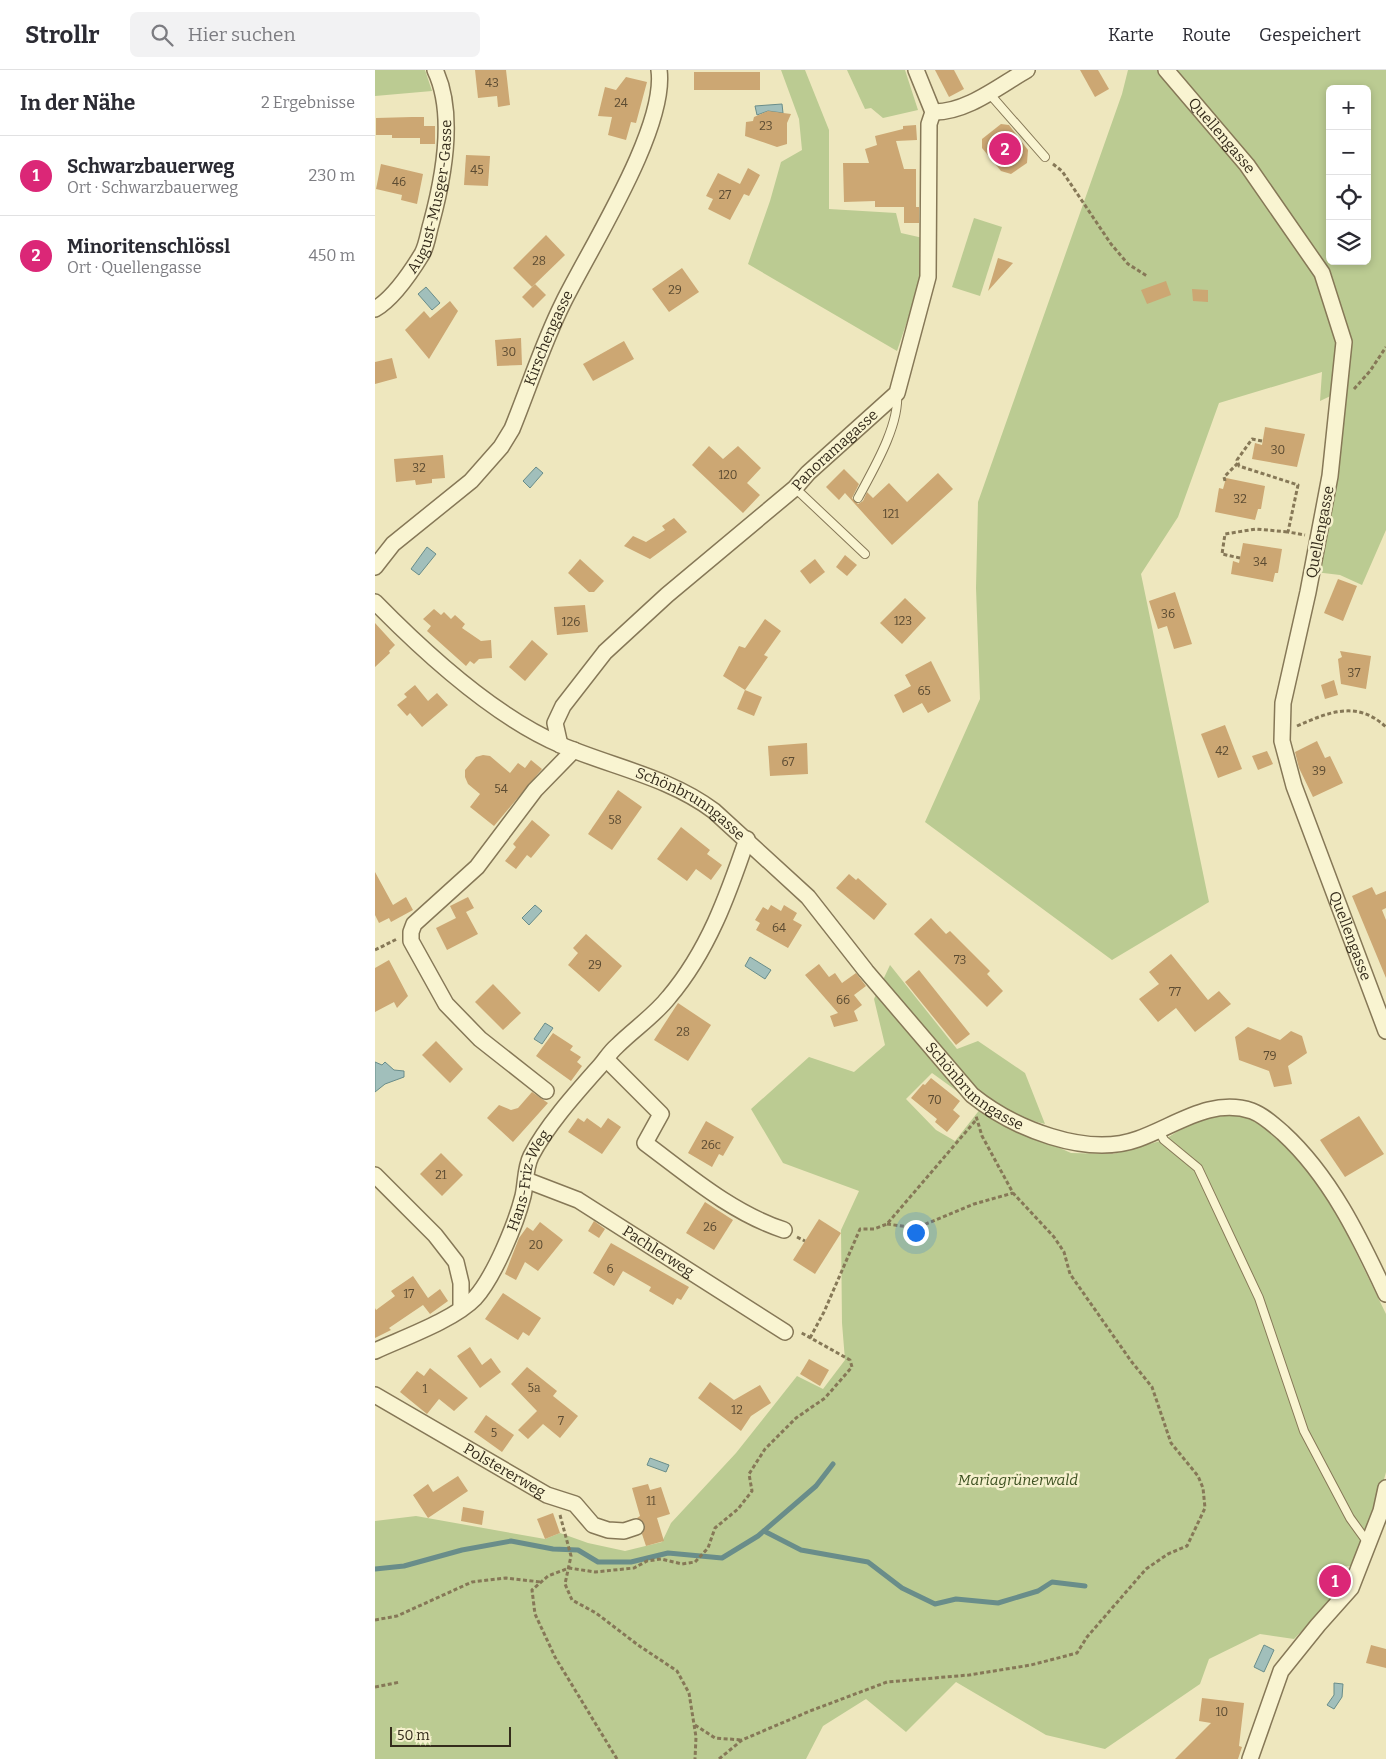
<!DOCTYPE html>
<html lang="de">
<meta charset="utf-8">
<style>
:root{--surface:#fff;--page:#f2f2f3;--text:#2b2b33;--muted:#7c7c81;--line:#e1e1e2;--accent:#db2777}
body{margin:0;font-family:Bitter,serif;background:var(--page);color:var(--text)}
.controls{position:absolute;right:15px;top:15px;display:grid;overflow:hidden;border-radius:8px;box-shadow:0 2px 8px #0003}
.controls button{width:45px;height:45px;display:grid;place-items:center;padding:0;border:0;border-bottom:1px solid var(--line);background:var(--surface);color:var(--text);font:25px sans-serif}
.scale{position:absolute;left:15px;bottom:12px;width:121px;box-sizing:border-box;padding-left:5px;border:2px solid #352c1c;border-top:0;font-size:14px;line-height:18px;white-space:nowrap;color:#352c1c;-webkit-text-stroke:4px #f5f0cd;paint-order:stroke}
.you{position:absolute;left:540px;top:1162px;width:18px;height:18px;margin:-12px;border:4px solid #fff;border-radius:50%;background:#1a73e8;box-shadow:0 0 0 8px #1a73e833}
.badge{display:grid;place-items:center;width:32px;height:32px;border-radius:50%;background:var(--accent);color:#fff;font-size:16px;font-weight:700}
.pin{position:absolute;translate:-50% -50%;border:2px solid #fff;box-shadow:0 1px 5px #0006}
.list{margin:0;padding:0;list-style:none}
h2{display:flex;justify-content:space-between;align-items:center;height:65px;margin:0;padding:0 20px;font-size:21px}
h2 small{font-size:16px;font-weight:400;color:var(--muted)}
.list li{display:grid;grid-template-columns:32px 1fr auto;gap:15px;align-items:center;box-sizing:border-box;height:80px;padding:0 20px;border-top:1px solid var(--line)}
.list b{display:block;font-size:19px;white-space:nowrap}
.list p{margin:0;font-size:16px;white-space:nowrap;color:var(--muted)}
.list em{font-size:16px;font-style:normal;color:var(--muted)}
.icon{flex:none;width:28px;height:28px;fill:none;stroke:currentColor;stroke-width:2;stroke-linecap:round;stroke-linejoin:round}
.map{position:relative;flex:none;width:1011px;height:1689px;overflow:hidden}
header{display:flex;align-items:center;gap:30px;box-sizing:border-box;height:70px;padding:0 25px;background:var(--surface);border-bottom:1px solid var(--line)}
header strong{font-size:24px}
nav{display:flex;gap:28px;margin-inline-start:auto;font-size:18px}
.search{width:350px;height:45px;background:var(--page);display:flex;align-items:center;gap:12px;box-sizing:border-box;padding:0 18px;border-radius:8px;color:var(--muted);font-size:19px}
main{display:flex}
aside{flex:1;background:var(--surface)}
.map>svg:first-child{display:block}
.green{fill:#bbcb92;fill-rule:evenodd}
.water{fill:#a1bfbb;stroke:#698d8a}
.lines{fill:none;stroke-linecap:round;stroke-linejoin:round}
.stream{stroke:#698d8a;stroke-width:5}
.building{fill:#cca773}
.lane-casing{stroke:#867857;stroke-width:10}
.street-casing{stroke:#867857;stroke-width:18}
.path{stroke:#867857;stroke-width:3;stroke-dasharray:4 2.5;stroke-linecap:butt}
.lane{stroke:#f9f4d1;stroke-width:8}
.street{stroke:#f9f4d1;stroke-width:15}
.labels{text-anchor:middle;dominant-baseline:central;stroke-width:5;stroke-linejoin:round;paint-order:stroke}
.number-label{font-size:12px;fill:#5b4b32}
.street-label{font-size:15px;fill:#352c1c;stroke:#f5f0cd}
.park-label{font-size:15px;font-style:italic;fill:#3e5222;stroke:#f5f0cd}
</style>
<header>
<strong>Strollr</strong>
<div class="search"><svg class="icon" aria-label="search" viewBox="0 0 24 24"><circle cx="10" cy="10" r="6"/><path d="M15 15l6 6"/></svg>Hier suchen</div>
<nav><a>Karte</a><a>Route</a><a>Gespeichert</a></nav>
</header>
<main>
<aside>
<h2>In der Nähe<small>2 Ergebnisse</small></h2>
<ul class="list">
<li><span class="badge">1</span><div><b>Schwarzbauerweg</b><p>Ort · Schwarzbauerweg</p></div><em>230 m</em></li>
<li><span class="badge">2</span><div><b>Minoritenschlössl</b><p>Ort · Quellengasse</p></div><em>450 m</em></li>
</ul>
</aside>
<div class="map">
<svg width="1011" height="1689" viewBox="0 0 1011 1689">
<rect width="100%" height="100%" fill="#eee7be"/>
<g class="green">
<path d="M0 0H50L57 21 0 26Z"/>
<path d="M406 0H430L454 60V139L521 143 526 163 548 168 544 216 522 281 373 194 395 131 406 92 427 80 424 49Z"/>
<path d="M472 0H530L543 40 508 48 496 38 490 39Z"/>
<path d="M753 0H791L947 203 969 272 964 322 945 331 947 302 844 333 803 447 766 504 834 832 737 890 550 752 605 629 601 518 603 432 747 24Z"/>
<path d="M799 0H1011V460L987 515 965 505 940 502 970 322 953 200 878 89ZM955 19H992V191H955Z"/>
<path d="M599 148 627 157 605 226 577 217Z"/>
<path d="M515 895 582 979 603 971 650 1003 670 1054 604 1037 557 1003 531 1029 561 1060 580 1071 606 1038 651 1063 696 1083 738 1084 789 1070 822 1049 867 1044 895 1061 930 1096 965 1150 1011 1244V1402L999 1447 978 1496 955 1497 950 1508 952 1517 967 1520 919 1569 885 1564 834 1589 825 1614 730 1679 671 1665 581 1612 531 1662 491 1629 448 1656 431 1689H0V1451L41 1446 170 1469 185 1463 213 1473 250 1481 287 1472 296 1453 361 1383 422 1306 448 1319 470 1290 467 1253 466 1160 484 1121 408 1093 376 1039 434 987 479 1002 510 975 499 929Z"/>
</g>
<g class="water">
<path d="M407 34 408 43 393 41 382 45 380 36Z"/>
<path d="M51 217 65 233 57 240 43 224Z"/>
<path d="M161 397 168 403 155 418 148 411Z"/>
<path d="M52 477 61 484 44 505 36 499Z"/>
<path d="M160 835 167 841 154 855 147 848Z"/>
<path d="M375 887 396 900 390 909 370 896Z"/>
<path d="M170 953 178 958 167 974 159 969Z"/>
<path d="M0 992 7 995 10 992 19 1000 29 1001V1007L10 1014 0 1022Z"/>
<path d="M275 1388 294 1395 291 1402 272 1395Z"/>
<path d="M889 1575 899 1580 889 1602 879 1597Z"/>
<path d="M959 1613 968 1614 967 1627 959 1639 952 1635 959 1625Z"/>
</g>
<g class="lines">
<g class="stream">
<path d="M389 1461 426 1480 493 1492 527 1518 560 1534 581 1529 623 1533 663 1521 677 1512 710 1516"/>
<path d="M0 1499 29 1496 87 1480 136 1471 178 1479 203 1480 223 1492H256L293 1483 347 1488 383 1466 441 1416 458 1394"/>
</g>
</g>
<g class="building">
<path d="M100 0H131L135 35 123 37 122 26 103 28Z"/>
<path d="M560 0H579L589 19 574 27Z"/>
<path d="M705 0H723L734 19 720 27Z"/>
<rect x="319" y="2" width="66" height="18"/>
<path d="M251 7 272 12 261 53 256 52 251 70 233 65 237 47 223 46 230 17 241 20Z"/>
<path d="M393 41 416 44 412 53V74L402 77 370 66 371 52 378 51 379 47Z"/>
<path d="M37 47H49V56H60V74H45V68H17V65H1V48Z"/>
<path d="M626 54 634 55 653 80 652 93 636 104 626 101 607 78V69Z"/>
<path d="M541 55 542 70 521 71 529 99H541V137H500V131L469 132 468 93H494L490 79 502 75 500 66 528 59V56Z"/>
<path d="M91 85 115 86 113 116 89 115Z"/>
<path d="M6 94 48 104 42 134 26 130 27 125 1 119Z"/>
<path d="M373 98 385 105 374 126 369 124 355 150 333 139 338 129 331 126 343 103 365 114Z"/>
<rect x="529" y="137" width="15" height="16"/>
<path d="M171 165 190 185 157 217 138 198Z"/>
<path d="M623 188 638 193 613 221Z"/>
<path d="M307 198 324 222 294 242 277 219Z"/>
<path d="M791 211 796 225 772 234 766 220Z"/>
<path d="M160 214 171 225 158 238 147 227Z"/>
<path d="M817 219 833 220V232L818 231Z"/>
<path d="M75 231 83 241 54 289 30 260 49 241 55 248Z"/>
<path d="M146 268 147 295 122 296 120 270Z"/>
<path d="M249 271 259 289 218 311 208 294Z"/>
<path d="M17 288 22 308 0 314V292Z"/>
<path d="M890 357 930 364 922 397 877 389 880 373 887 375Z"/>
<path d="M334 376 348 389 363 376 386 398 372 413 385 425 368 443 317 395Z"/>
<path d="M68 385 70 408 57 409V413L41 415 40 410 21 412 19 389Z"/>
<path d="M469 399 484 414 477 428 483 434 488 431 492 422 498 428 514 413 532 432 563 403 578 419 517 475 470 423 464 430 451 417Z"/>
<path d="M851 408 890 416 886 439H883L880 450 840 442 844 418 848 419Z"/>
<path d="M299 448 312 462 275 489 249 476 258 466 271 472 290 460 287 456Z"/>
<path d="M868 473 907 479 903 503H900L898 512 856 504 858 491 864 493Z"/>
<path d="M470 485 482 495 472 506 461 497Z"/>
<path d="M205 489 229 511 219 522H214L193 503Z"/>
<path d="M440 489 450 502 435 514 425 501Z"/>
<path d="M963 509 982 516 968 551 949 543Z"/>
<path d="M800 522 817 574 799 579 792 556 783 559 774 531Z"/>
<path d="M530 528 551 548 527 574 505 553Z"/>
<path d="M210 535 213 562 182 565 179 537Z"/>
<path d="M59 539 66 545 69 542 76 549 80 545 90 554 87 558 106 571 116 570 117 588 104 589 99 594 95 591 91 596 52 561 56 556 48 549Z"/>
<path d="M390 549 406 561 389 585 393 587 370 620 348 606 364 576 370 578Z"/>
<path d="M0 553 20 575 14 581 15 583 0 597Z"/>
<path d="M157 570 173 584 150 611 134 597Z"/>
<path d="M965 581 996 586 991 619 966 614 963 589 967 587Z"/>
<path d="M556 591 576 631 553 643 547 633 528 643 519 625 536 616 530 605Z"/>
<path d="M959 610 963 625 950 629 946 615Z"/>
<path d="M40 615 53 631 62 623 73 635 47 657 35 643 32 646 22 635 32 627 29 624Z"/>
<path d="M370 620 387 627 379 646 362 639Z"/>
<path d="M850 655 867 699 843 708 826 664Z"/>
<path d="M942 671 950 688 955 686 968 713 938 727 924 698 920 682Z"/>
<path d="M432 673 433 704 395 706 393 676Z"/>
<path d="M892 681 898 694 883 700 877 686Z"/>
<path d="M108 685 115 686 135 703 143 693 150 698 156 690 167 699 119 756 95 737 105 724 93 714 90 707V700L101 687Z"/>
<path d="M243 720 267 737 237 780 213 764Z"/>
<path d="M157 750 175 765 156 788 152 785 141 799 130 791 141 777 138 774Z"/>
<path d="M306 757 335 780 332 784 347 795 336 810 321 799 312 811 282 789Z"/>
<path d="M0 802 18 835 31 827 38 840 16 852 14 848 4 853 0 845Z"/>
<path d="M474 804 481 810 483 808 512 834 499 850 461 818Z"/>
<path d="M997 817 1001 825 1011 821V838L1007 840 1011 850V908L977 826Z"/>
<path d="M93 827 99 838 91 842 103 864 72 880 61 858 81 848 75 836Z"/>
<path d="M396 835 406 841 409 835 422 843 418 850 427 855 413 878 381 860 385 853 380 850 388 837 393 840Z"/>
<path d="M556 848 571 864 575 861 615 901 612 904 628 921 612 937 539 864Z"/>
<path d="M211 864 247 896 224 922 193 895 203 883 198 878Z"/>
<path d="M796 884 833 930 844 921 856 934 820 962 801 938 783 952 764 929 784 914 774 902Z"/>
<path d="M14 890 33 926 22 938 19 932 0 942V898Z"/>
<path d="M444 894 454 907 460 903 467 913 481 903 491 916 479 925 487 935 479 941 483 951 459 957 455 946 463 943 430 905Z"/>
<path d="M544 900 595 964 581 975 530 912Z"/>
<path d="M118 914 146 943 128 960 100 932Z"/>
<path d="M303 933 336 955 313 991 279 970Z"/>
<path d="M873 957 905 970 916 961 927 966 932 983 913 996 917 1014 899 1017 894 1001 864 990 860 967Z"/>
<path d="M178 963 198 976 195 980 206 987 202 992 207 996 196 1011 161 986Z"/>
<path d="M61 971 88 999 75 1013 47 985Z"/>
<path d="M556 1008 585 1031 578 1040 585 1046 572 1062 560 1052 562 1049 536 1028 548 1014 550 1015Z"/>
<path d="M157 1022 173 1033 138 1072 112 1048 124 1035 136 1040 143 1038Z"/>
<path d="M984 1046 1009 1084 970 1107 945 1070Z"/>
<path d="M203 1048 209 1052 212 1048 226 1058 233 1048 246 1057 227 1084 193 1062Z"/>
<path d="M331 1051 359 1067 348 1086 344 1084 337 1097 313 1083Z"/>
<path d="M66 1083 88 1105 67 1126 45 1104Z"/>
<path d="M330 1132 358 1150 339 1180 311 1163Z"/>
<path d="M444 1149 466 1163 440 1204 418 1190Z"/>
<path d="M219 1151 230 1159 224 1168 213 1161Z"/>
<path d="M165 1152 188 1170 163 1201 150 1192 141 1210 130 1204 144 1168 152 1157 158 1161Z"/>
<path d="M236 1173 314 1217 306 1230 302 1228 298 1235 274 1221 276 1217 248 1201 239 1216 218 1203Z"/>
<path d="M38 1206 53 1228 65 1219 73 1231 55 1244 48 1235 14 1258 16 1260 0 1268V1238L1 1240 20 1226 16 1221Z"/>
<path d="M128 1223 166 1248 154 1266 148 1262 143 1270 110 1249Z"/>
<path d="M95 1277 107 1295 116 1288 126 1302 105 1318 82 1286Z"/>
<path d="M434 1289 454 1300 445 1316 425 1304Z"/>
<path d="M152 1297 182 1321 178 1326 203 1346 185 1368 168 1354 153 1369 143 1360 162 1341 136 1314Z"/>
<path d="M55 1298 93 1328 79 1341 64 1329 52 1344 25 1322 42 1301 49 1306Z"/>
<path d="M335 1312 359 1330 385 1315 396 1333 376 1346 366 1361 323 1328Z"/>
<path d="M111 1345 139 1365 127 1382 99 1362Z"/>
<path d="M83 1406 93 1421 53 1448 38 1425 53 1414 58 1422Z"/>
<path d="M273 1414 275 1420 286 1417 295 1444 282 1448 289 1471 271 1476 267 1464 270 1455 262 1448 265 1446 257 1418Z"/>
<path d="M88 1437 109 1441 107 1455 86 1451Z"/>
<path d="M178 1443 185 1463 170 1469 162 1449Z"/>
<path d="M996 1575 1011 1579V1598L991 1593Z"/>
<path d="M827 1628 869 1633 864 1676 867 1677 863 1689H800L836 1653 824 1651Z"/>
</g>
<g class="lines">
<defs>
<g id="lane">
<path d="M613 22 670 87"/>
<path d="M420 418 490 484"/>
<path d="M483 428C498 400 525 355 522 323"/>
<path d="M784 1061 789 1070 823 1098 884 1228 929 1361 975 1448 993 1473"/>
</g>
<g id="street">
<path id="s1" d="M791 0 872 95 947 203 969 272 955 406 933 522 908 633 907 671 919 716 1011 961"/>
<path d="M558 42C591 43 624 16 652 0"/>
<path id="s2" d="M0 239C19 228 36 202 47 184 52 175 53 164 56 154 68 110 81 44 60 0"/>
<path id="s3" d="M0 497 18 474 96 411 126 377 137 359C154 317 168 273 188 233 215 178 292 58 284 0"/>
<path id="s4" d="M0 532C50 583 120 647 186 675 237 697 294 707 339 741L433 827 491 901 597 1025C638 1058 711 1088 763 1069 800 1056 836 1027 877 1041 888 1045 899 1055 908 1063 955 1106 984 1166 1011 1224"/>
<path id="s5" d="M185 675 180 653 188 636 230 582 292 525 420 418 433 403 522 323 553 207 554 54 558 42 541 0"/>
<path d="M231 989 286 1044 270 1073C313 1105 357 1143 409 1160"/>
<path d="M171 1021 105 969 71 934 36 871V862L39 854 102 797 160 720 199 680"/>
<path d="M0 1105 60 1165 81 1192 86 1213V1238"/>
<path id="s6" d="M151 1110 203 1130 410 1262"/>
<path id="s7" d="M0 1281C28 1268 79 1250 100 1228 119 1207 141 1154 148 1126 151 1113 150 1098 156 1086 172 1055 202 1022 225 996 231 989 235 982 242 976 259 959 279 946 294 927 333 881 353 825 372 769"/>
<path id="s8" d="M0 1325 172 1425 200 1434 218 1455 233 1460 249 1461 261 1457"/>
<path d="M875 1689 906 1601 943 1555 976 1518 1006 1441 1011 1418"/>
</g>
</defs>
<use href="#lane" class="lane-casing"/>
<use href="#street" class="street-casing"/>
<g class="path">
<path d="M678 94 687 101 736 174 753 194 772 206"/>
<path d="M979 319 995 301 1011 277"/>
<path d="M887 371 877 369 862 390 864 396 923 415 913 462 930 465"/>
<path d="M850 411 849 407 863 393"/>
<path d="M865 488 847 484 850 464 881 459 913 462"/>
<path d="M922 656C954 642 982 630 1011 657"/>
<path d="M0 880 22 869"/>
<path d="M512 1154 541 1158 599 1134 638 1123"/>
<path d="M422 1167 430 1171"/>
<path d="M435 1268 449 1242 485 1159H499L512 1154 601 1050"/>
<path d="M185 1445 196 1486 190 1514 197 1530 221 1543 263 1575 302 1601 314 1623 321 1667 320 1689"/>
<path d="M0 1550 22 1546 97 1512 131 1508 166 1512"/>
<path d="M0 1617 25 1612"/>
<path d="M320 1655 340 1668 367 1670"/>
<path d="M242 1689 180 1587 160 1544 157 1520 173 1506 194 1498 220 1502 259 1498 272 1491 286 1489 307 1494 320 1492 333 1478 340 1458 363 1439 377 1421 374 1404 390 1379 421 1348 450 1328 477 1297 475 1290 425 1262"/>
<path d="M344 1689 367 1670 435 1641 512 1612 594 1605 656 1595 702 1583 712 1567 771 1499 793 1484 812 1476 830 1438 828 1418 823 1406 796 1373 777 1317 756 1291 695 1204 689 1182 679 1167 638 1123 607 1066 601 1046"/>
</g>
<use href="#lane" class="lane"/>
<use href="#street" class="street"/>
</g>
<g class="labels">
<g class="number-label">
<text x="117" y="13">43</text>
<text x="246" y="33">24</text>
<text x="391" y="56">23</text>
<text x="102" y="100">45</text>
<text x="24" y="112">46</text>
<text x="350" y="125">27</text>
<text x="164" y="191">28</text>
<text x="300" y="220">29</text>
<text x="134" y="282">30</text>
<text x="903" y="380">30</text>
<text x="44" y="398">32</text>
<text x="353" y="405">120</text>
<text x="865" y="429">32</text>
<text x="516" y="444">121</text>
<text x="885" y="492">34</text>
<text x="793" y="544">36</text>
<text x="528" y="551">123</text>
<text x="196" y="552">126</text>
<text x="979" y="603">37</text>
<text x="549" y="621">65</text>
<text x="847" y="681">42</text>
<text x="413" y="692">67</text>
<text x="944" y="701">39</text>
<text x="126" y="719">54</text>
<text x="240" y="750">58</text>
<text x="404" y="858">64</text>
<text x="585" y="890">73</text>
<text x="220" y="895">29</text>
<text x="800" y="922">77</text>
<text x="468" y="930">66</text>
<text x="308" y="962">28</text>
<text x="895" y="986">79</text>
<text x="560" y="1030">70</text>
<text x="336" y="1075">26c</text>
<text x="66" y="1105">21</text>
<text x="335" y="1157">26</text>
<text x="161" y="1175">20</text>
<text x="235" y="1199">6</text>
<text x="34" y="1224">17</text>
<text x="159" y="1318">5a</text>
<text x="50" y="1319">1</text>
<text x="362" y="1340">12</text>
<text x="186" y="1351">7</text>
<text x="119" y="1363">5</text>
<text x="276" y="1431">11</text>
<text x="847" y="1642">10</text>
</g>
<g class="street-label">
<text stroke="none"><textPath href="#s1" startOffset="86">Quellengasse</textPath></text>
<text stroke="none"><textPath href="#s2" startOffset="131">August-Musger-Gasse</textPath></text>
<text stroke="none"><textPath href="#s3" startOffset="294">Kirschengasse</textPath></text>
<text stroke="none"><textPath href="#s5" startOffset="416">Panoramagasse</textPath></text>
<text transform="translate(945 462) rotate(-79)">Quellengasse</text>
<text stroke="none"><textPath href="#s4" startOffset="379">Schönbrunngasse</textPath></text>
<text stroke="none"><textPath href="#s1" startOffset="940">Quellengasse</textPath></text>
<text stroke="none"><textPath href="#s4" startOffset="784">Schönbrunngasse</textPath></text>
<text stroke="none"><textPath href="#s7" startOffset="244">Hans-Friz-Weg</textPath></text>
<text stroke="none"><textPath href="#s6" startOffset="151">Pachlerweg</textPath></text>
<text stroke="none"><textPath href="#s8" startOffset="150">Polstererweg</textPath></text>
</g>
<g class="park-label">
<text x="643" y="1410">Mariagrünerwald</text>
</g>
</g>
</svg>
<div class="controls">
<button>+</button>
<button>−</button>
<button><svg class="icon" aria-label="locate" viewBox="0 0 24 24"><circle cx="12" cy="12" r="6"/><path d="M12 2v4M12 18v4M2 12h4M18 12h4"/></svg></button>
<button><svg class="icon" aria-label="layers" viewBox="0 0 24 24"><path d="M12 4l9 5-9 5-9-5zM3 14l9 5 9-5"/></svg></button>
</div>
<div class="scale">50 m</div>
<div class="you"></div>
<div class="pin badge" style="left:960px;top:1511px">1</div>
<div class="pin badge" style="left:630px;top:79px">2</div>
</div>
</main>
